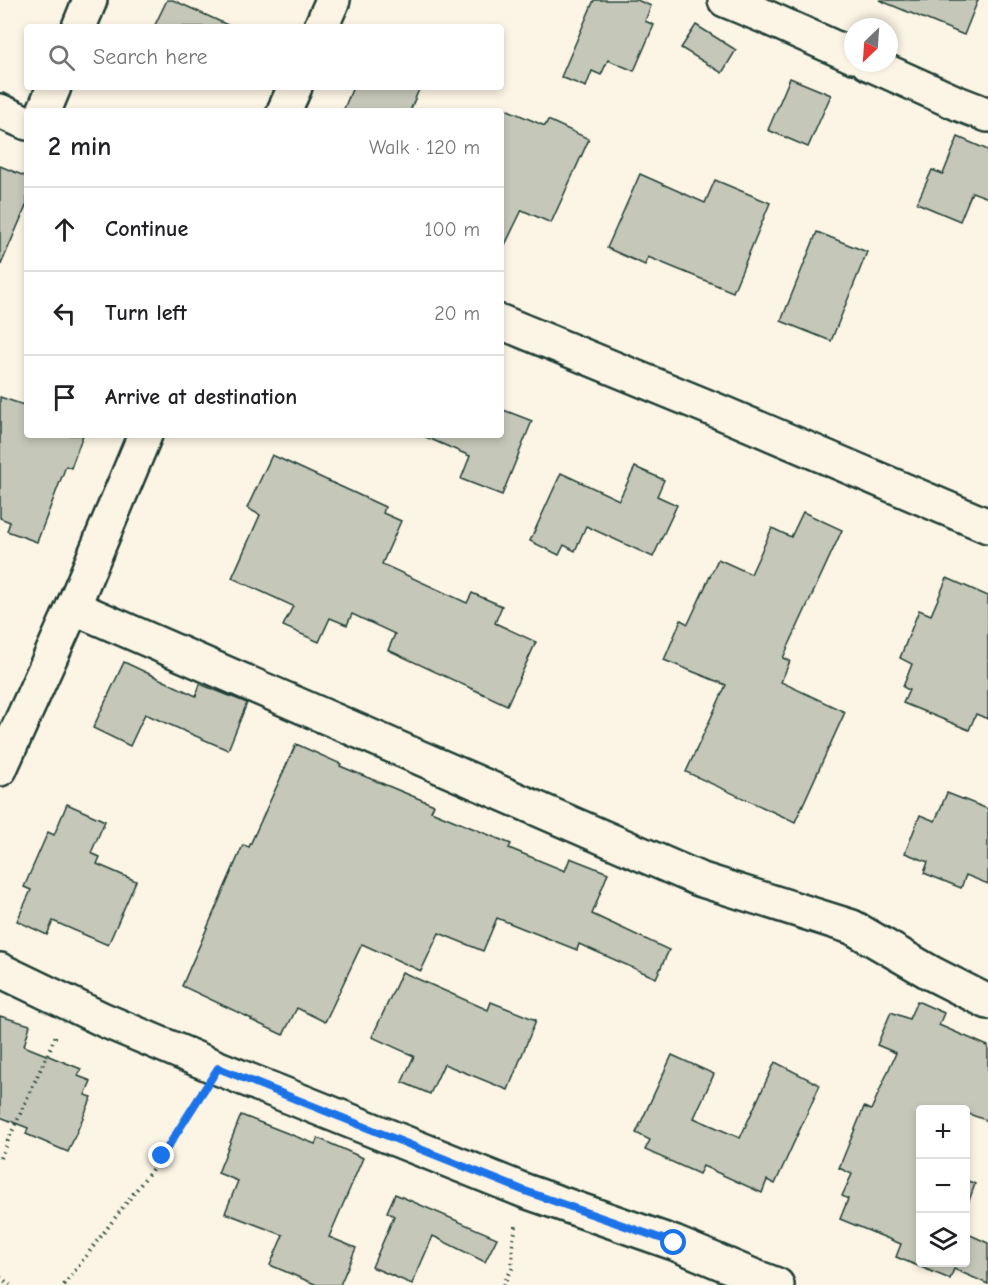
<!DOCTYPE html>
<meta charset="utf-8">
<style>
:root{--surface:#fff;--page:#f6f6f6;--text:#202124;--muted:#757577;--line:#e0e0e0}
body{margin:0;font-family:"Comic Neue",sans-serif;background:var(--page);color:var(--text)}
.controls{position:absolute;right:18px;bottom:18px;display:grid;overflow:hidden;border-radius:6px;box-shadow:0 3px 9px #0003}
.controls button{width:54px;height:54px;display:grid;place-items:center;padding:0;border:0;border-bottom:2px solid var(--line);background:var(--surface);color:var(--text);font:30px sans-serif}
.compass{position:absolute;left:844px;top:18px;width:54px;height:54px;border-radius:50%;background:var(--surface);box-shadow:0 3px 9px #0003;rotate:205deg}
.stop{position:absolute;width:18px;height:18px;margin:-14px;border:4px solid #1a73e8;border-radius:50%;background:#fff}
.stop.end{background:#1a73e8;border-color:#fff;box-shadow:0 2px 6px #0008}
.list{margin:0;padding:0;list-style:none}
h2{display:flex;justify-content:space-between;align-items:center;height:78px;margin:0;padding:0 24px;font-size:26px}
h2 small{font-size:20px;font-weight:400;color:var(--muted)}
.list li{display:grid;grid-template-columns:39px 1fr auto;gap:18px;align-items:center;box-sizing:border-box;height:84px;padding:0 24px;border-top:2px solid var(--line)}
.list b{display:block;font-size:22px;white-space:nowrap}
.list em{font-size:20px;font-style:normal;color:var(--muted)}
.icon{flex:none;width:33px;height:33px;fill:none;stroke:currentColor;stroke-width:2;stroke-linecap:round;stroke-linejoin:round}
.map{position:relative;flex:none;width:988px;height:1285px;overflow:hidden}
.search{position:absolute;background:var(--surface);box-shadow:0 3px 9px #0003;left:24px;top:24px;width:480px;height:66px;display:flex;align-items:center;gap:15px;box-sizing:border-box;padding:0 21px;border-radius:6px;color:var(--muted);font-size:22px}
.panel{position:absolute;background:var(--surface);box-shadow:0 3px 9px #0003;left:24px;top:108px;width:480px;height:330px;border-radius:6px}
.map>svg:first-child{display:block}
.building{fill:#c5c7b9;stroke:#1f3d34;stroke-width:1.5}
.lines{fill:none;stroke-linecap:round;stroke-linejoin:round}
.minor-casing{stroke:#1f3d34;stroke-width:38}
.path{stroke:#1f3d34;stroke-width:4;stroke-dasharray:1.5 4.5;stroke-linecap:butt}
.minor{stroke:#fcf5e5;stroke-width:33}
.route{stroke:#1a73e8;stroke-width:8}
</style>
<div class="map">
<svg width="988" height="1285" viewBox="0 0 988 1285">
<rect width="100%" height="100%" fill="#fcf5e5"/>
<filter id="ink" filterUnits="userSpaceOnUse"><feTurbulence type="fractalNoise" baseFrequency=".0167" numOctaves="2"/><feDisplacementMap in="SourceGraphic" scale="12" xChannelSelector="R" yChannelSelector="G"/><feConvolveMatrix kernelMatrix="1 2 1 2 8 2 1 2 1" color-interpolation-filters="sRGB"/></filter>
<g filter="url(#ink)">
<g class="building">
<path d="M167 0H173L232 27H154Z"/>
<path d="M594 0H637L651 6 645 21 654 25 634 71 608 60 601 75 592 71 586 87 561 77Z"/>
<path d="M879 0H978L964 35Z"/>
<path d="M696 25 736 50 722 73 681 48Z"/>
<path d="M790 78 831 95 808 147 768 130Z"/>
<path d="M353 87H420L410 111H343Z"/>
<path d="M501 107 545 126 548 120 589 139 551 223 522 210 501 253Z"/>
<path d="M958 137 988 150V198L972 192 960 221 917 203 932 170 943 174Z"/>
<path d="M0 166 27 177V204L0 267Z"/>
<path d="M640 174 705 203 715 180 770 203 733 292 648 257 645 265 607 248Z"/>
<path d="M817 232 867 252 831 341 781 321Z"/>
<path d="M0 397 27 406V435H83L71 468 66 466 37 542 7 531 10 522 0 518Z"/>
<path d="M501 409 532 421 502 495 461 479 470 456 421 435H501Z"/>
<path d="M272 455 385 507 383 513 401 521 382 564 467 603 472 593 502 606 495 623 536 642 507 705 388 650 395 634 352 614 347 625 330 618 319 642 283 626 293 606 232 578 260 515 247 508Z"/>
<path d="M635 467 664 480 657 496 677 505 653 557 586 526 575 551 564 545 559 555 530 541 561 473 619 500Z"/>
<path d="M803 512 842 530 783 658 790 661 781 682 845 712 795 822 686 772 726 685 664 660 681 620 688 624 718 559 751 574 772 528 791 537Z"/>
<path d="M947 578 988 596V719L976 714 969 730 903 703 909 690 903 687 912 664 900 658 919 610 931 615Z"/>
<path d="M124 662 196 696 200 684 247 703 228 750 145 714 130 746 93 728Z"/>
<path d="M296 744 341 764 340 766 434 805 431 811 511 844 509 848 565 871 570 858 608 873 592 914 669 950 656 978 579 944 577 950 497 918 483 951 439 933 421 971 362 944 325 1022 297 1008 283 1035 251 1020 252 1019 182 986 243 845 249 847Z"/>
<path d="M947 793 988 809V884L966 875 961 888 924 873 928 862 905 853 920 815 935 821Z"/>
<path d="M67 804 105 821 91 853 100 857 97 864 136 881 108 945 53 921 47 935 17 921 31 890 24 887 48 832 54 835Z"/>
<path d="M402 972 488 1010 491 1002 536 1020 508 1090 444 1064 430 1094 402 1082 414 1056 372 1037Z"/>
<path d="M917 1001 944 1013 939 1025 988 1046V1121L966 1113V1110H921V1263H966V1233L988 1243V1284L954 1269 950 1279 896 1257 901 1244 840 1219 848 1199 842 1196 852 1174 839 1168 864 1107 871 1110 896 1053 877 1045 891 1012 909 1019Z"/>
<path d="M0 1016 30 1025 24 1046 81 1069 78 1076 91 1081 85 1095 92 1097 68 1152 26 1134 28 1128 0 1117Z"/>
<path d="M672 1055 714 1074 694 1118 740 1138 775 1062 820 1085 775 1184 767 1180 762 1193 703 1166 699 1174 645 1150 650 1140 636 1133Z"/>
<path d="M241 1115 315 1144 318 1138 363 1158 329 1237 356 1248 340 1285H317L270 1265 283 1235 225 1213 238 1181 218 1173Z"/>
<path d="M966 1180 975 1184 966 1209Z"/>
<path d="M395 1194 497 1238 485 1262 433 1236 412 1284 372 1267 394 1216 387 1212Z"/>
</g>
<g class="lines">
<defs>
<g id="minor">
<path d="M725 0 766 17 853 56"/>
<path d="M79 27 90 0"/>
<path d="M321 27 333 0"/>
<path d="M868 63 957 103 988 115"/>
<path d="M0 111 27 123"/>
<path d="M44 111 54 87"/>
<path d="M284 111 295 87"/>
<path d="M501 322 725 414 988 526"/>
<path d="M73 607 699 879 852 927 931 973 988 1002"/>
<path d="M0 769 73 607 145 435"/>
<path d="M0 970 104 1020 218 1068 525 1191 674 1243 753 1276 777 1285"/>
</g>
</defs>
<use href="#minor" class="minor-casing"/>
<g class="path">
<path d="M0 1158 57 1033"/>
<path d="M0 1277 10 1285"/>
<path d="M64 1285 162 1156 200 1096"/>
<path d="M503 1285 512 1269 513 1240 517 1223"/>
</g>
<use href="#minor" class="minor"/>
</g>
</g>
<g class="lines" filter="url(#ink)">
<path class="route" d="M162 1156 218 1068 525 1191 674 1243"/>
</g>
</svg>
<div class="controls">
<button>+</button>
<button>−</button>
<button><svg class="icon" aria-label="layers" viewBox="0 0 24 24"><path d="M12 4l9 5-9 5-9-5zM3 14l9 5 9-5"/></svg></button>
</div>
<svg class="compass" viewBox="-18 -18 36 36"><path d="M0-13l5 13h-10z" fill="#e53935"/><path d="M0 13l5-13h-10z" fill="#757577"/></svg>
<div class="stop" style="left:674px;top:1243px"></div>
<div class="stop end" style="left:162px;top:1156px"></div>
<div class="search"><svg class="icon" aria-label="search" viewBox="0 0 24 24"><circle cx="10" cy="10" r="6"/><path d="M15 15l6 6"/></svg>Search here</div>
<section class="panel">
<h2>2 min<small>Walk · 120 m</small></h2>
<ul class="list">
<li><svg class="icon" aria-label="ahead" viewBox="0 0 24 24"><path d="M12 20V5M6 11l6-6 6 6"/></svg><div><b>Continue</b></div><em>100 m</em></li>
<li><svg class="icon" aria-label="left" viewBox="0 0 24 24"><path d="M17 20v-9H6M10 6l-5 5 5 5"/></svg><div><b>Turn left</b></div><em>20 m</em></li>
<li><svg class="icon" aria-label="arrive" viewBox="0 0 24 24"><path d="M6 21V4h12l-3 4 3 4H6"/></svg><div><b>Arrive at destination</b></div></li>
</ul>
</section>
</div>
